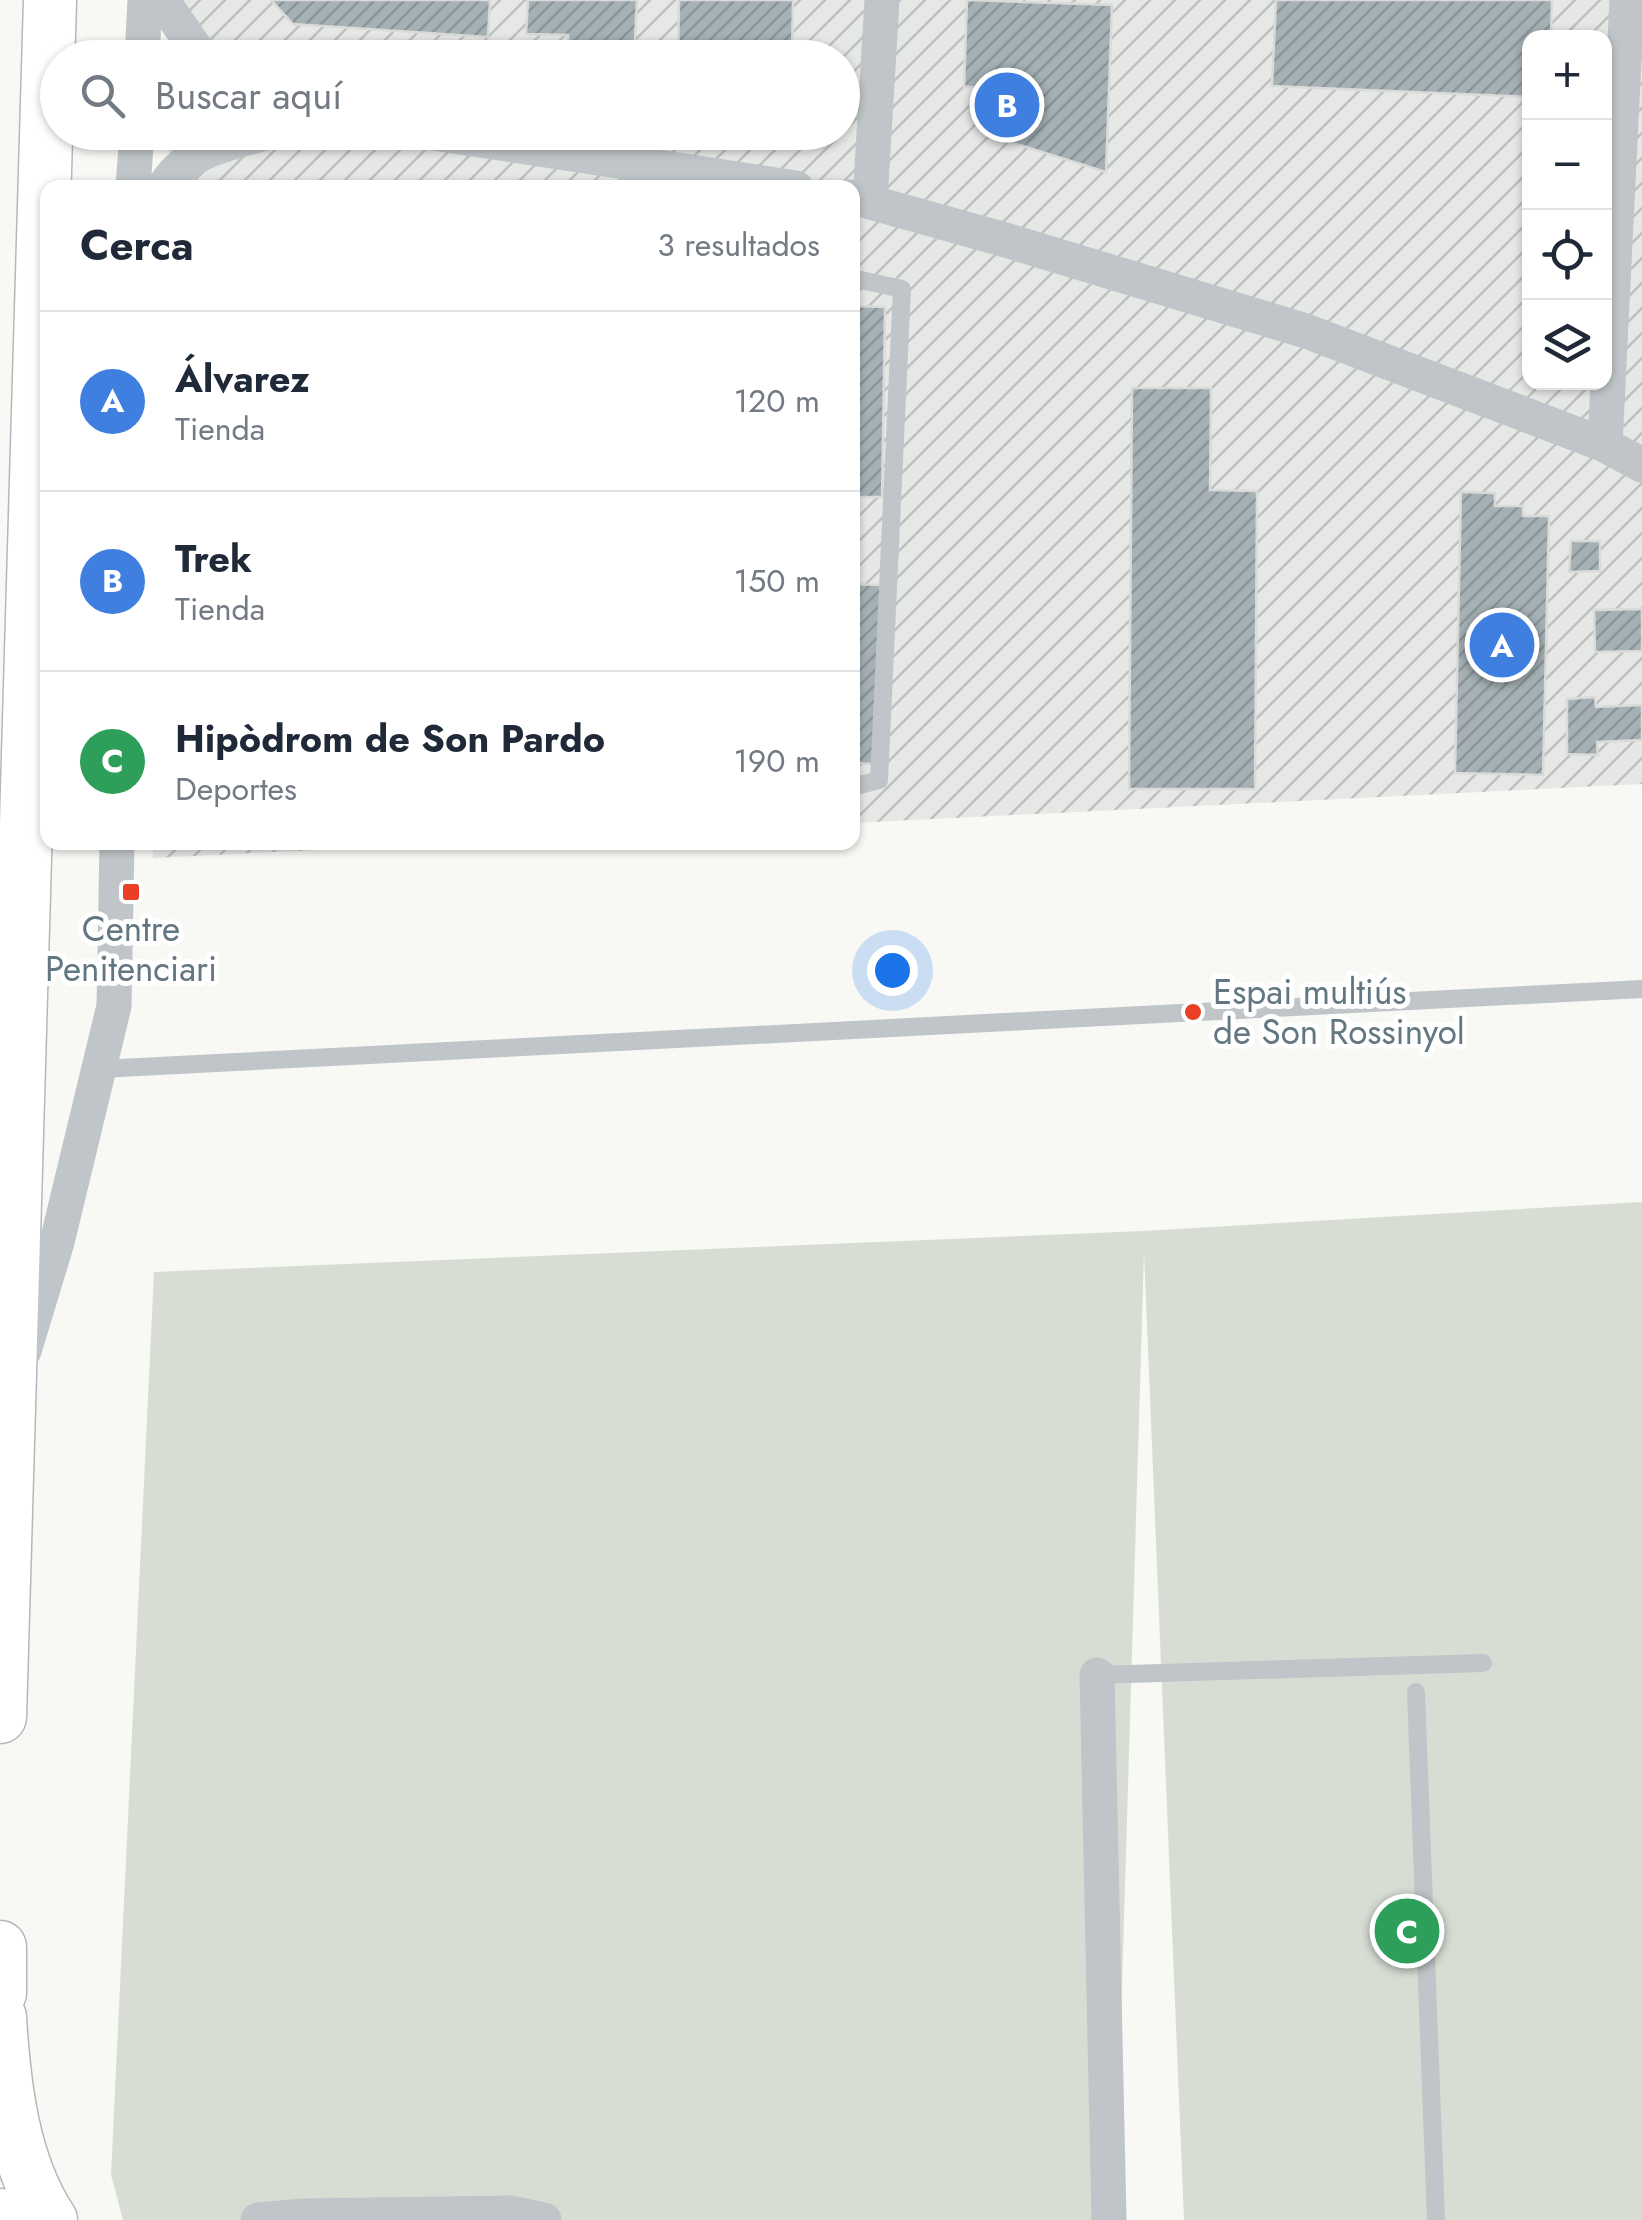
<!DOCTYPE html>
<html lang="es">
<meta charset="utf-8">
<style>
:root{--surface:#fff;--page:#f2f2f3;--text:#1f2937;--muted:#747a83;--line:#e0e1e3;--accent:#e93f24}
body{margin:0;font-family:Jost,sans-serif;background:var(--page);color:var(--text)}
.controls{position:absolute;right:30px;top:30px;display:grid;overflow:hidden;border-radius:20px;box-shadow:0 2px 8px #0004}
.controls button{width:90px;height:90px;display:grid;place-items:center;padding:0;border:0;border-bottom:2px solid var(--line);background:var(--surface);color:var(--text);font:50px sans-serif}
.you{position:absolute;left:892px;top:970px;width:35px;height:35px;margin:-25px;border:8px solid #fff;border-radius:50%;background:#1a73e8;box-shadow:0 0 0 15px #1a73e833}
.badge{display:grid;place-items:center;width:65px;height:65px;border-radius:50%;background:var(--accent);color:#fff;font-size:32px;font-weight:700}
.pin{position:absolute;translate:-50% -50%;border:5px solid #fff;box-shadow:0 2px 10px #0006}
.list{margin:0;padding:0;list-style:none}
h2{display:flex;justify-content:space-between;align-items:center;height:130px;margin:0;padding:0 40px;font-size:42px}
h2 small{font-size:32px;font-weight:400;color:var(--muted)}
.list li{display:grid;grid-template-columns:65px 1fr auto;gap:30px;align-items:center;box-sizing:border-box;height:180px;padding:0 40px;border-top:2px solid var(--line)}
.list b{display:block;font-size:38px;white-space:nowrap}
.list p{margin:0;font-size:32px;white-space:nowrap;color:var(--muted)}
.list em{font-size:32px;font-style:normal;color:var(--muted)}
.icon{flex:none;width:55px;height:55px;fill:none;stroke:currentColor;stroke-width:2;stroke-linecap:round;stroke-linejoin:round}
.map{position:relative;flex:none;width:1642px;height:2220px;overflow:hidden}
.search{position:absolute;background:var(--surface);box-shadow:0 2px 8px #0004;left:40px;top:40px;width:820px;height:110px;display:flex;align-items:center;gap:25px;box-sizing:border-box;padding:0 35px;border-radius:55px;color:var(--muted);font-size:38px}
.panel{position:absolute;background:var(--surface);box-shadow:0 2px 8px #0004;left:40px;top:180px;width:820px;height:670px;border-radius:20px}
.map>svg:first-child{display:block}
.industrial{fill:url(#industrial-furrows);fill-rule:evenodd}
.green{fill:#d8ddd4}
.building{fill:url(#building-hatch);stroke:#dadad8;stroke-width:2.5}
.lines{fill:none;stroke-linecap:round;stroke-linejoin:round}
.primary-casing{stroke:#b2b9bc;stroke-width:55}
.lane{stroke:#bfc5c8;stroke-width:18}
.street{stroke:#bfc5c8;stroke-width:35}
.primary{stroke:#fff;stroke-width:52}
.poi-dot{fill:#e93f24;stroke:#fff;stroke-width:4}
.labels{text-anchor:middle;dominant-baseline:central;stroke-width:10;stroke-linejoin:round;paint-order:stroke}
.poi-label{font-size:35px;fill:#627781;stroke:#fff}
</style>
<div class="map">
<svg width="1642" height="2220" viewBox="0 0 1642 2220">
<defs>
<pattern id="industrial-furrows" width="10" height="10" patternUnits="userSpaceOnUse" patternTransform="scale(2.5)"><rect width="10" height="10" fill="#e6e8e6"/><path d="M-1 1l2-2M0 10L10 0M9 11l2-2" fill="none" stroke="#bec1c0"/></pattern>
<pattern id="building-hatch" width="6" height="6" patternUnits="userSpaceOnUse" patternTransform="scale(2.5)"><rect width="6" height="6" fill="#a5b1b5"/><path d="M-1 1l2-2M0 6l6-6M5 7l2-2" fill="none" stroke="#8a9599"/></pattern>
</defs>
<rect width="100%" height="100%" fill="#f8f8f5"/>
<g class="industrial">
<path d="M173 0H1642V784L853 823 852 188H168L170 133 842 132V58L171 57ZM1530 38H1604V382H1530Z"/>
<path d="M153 843V842L463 843 153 858Z"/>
</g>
<path class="green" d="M1642 1202V2220H1184L1144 1252 1115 2220H123L111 2175 154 1272 1143 1231Z"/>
<g class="building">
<path d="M271 0H490L488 37 293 24Z"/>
<path d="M528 0H637L634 58H568V35L526 34Z"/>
<path d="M679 0H793L792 51 788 58H678Z"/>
<path d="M967 0 1112 5 1106 172 988 135 989 87H964Z"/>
<path d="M1276 0H1552L1551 38H1530V97L1272 86Z"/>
<path d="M852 306 885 307 882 497H852Z"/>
<path d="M1132 388H1211L1210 490 1257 491 1255 789H1129Z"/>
<path d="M1461 492 1495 493V506H1523V516H1549L1543 775 1455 773Z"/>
<path d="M1571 541H1600V571L1569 572Z"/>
<path d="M852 584 882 585 874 764 852 763Z"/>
<path d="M1642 609V651L1595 652 1594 610Z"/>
<path d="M1595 697 1596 707 1642 705V740L1597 742 1598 755 1567 754V699Z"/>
</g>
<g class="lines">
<defs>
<g id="primary">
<path d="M0 1717 50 0"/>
<path d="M0 1947V1993"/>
<path d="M0 2017C4 2085 13 2163 51 2220"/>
<path d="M0 2215 2 2220"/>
</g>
</defs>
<use href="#primary" class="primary-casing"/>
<g class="lane">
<path d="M852 278 902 289 879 780 852 787"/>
<path d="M100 1069 1642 989"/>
<path d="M1097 1675 1483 1663"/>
<path d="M1416 1692 1436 2220"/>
</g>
<g class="street">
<path d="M162 0 202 58"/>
<path d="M142 58 145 0"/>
<path d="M427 132 796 188"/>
<path d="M133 188 137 132"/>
<path d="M164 188C182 151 234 142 270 132"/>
<path d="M852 197 1002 239 1306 331 1605 445 1642 465"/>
<path d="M870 201 882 0"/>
<path d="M1605 445 1627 0"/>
<path d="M24 1351 57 1242 114 1006 117 842"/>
<path d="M1097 1675 1109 2220"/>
<path d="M258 2220 304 2216 511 2213 544 2220"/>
</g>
<use href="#primary" class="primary"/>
</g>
<g class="poi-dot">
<rect x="121" y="882" width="20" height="20" rx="5"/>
<circle cx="1193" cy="1012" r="10"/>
</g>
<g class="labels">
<g class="poi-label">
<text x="131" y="929">Centre<tspan x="131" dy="40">Penitenciari</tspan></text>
<text x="1213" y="992" text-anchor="start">Espai multiús<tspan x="1213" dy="40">de Son Rossinyol</tspan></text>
</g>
</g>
</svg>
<div class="controls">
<button>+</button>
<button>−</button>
<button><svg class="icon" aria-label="locate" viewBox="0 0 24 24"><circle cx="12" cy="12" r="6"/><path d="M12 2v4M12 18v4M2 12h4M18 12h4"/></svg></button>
<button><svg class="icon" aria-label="layers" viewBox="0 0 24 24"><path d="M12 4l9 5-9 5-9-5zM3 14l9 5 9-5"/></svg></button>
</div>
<div class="you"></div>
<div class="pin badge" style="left:1502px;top:645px;background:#3f7fe0">A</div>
<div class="pin badge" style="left:1007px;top:105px;background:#3f7fe0">B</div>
<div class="pin badge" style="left:1407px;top:1931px;background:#2e9e5b">C</div>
<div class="search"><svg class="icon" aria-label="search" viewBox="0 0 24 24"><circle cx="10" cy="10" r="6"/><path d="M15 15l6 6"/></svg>Buscar aquí</div>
<section class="panel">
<h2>Cerca<small>3 resultados</small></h2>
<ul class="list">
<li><span class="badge" style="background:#3f7fe0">A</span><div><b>Álvarez</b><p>Tienda</p></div><em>120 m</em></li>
<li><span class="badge" style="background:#3f7fe0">B</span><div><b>Trek</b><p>Tienda</p></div><em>150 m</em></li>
<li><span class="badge" style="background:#2e9e5b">C</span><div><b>Hipòdrom de Son Pardo</b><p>Deportes</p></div><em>190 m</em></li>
</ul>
</section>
</div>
